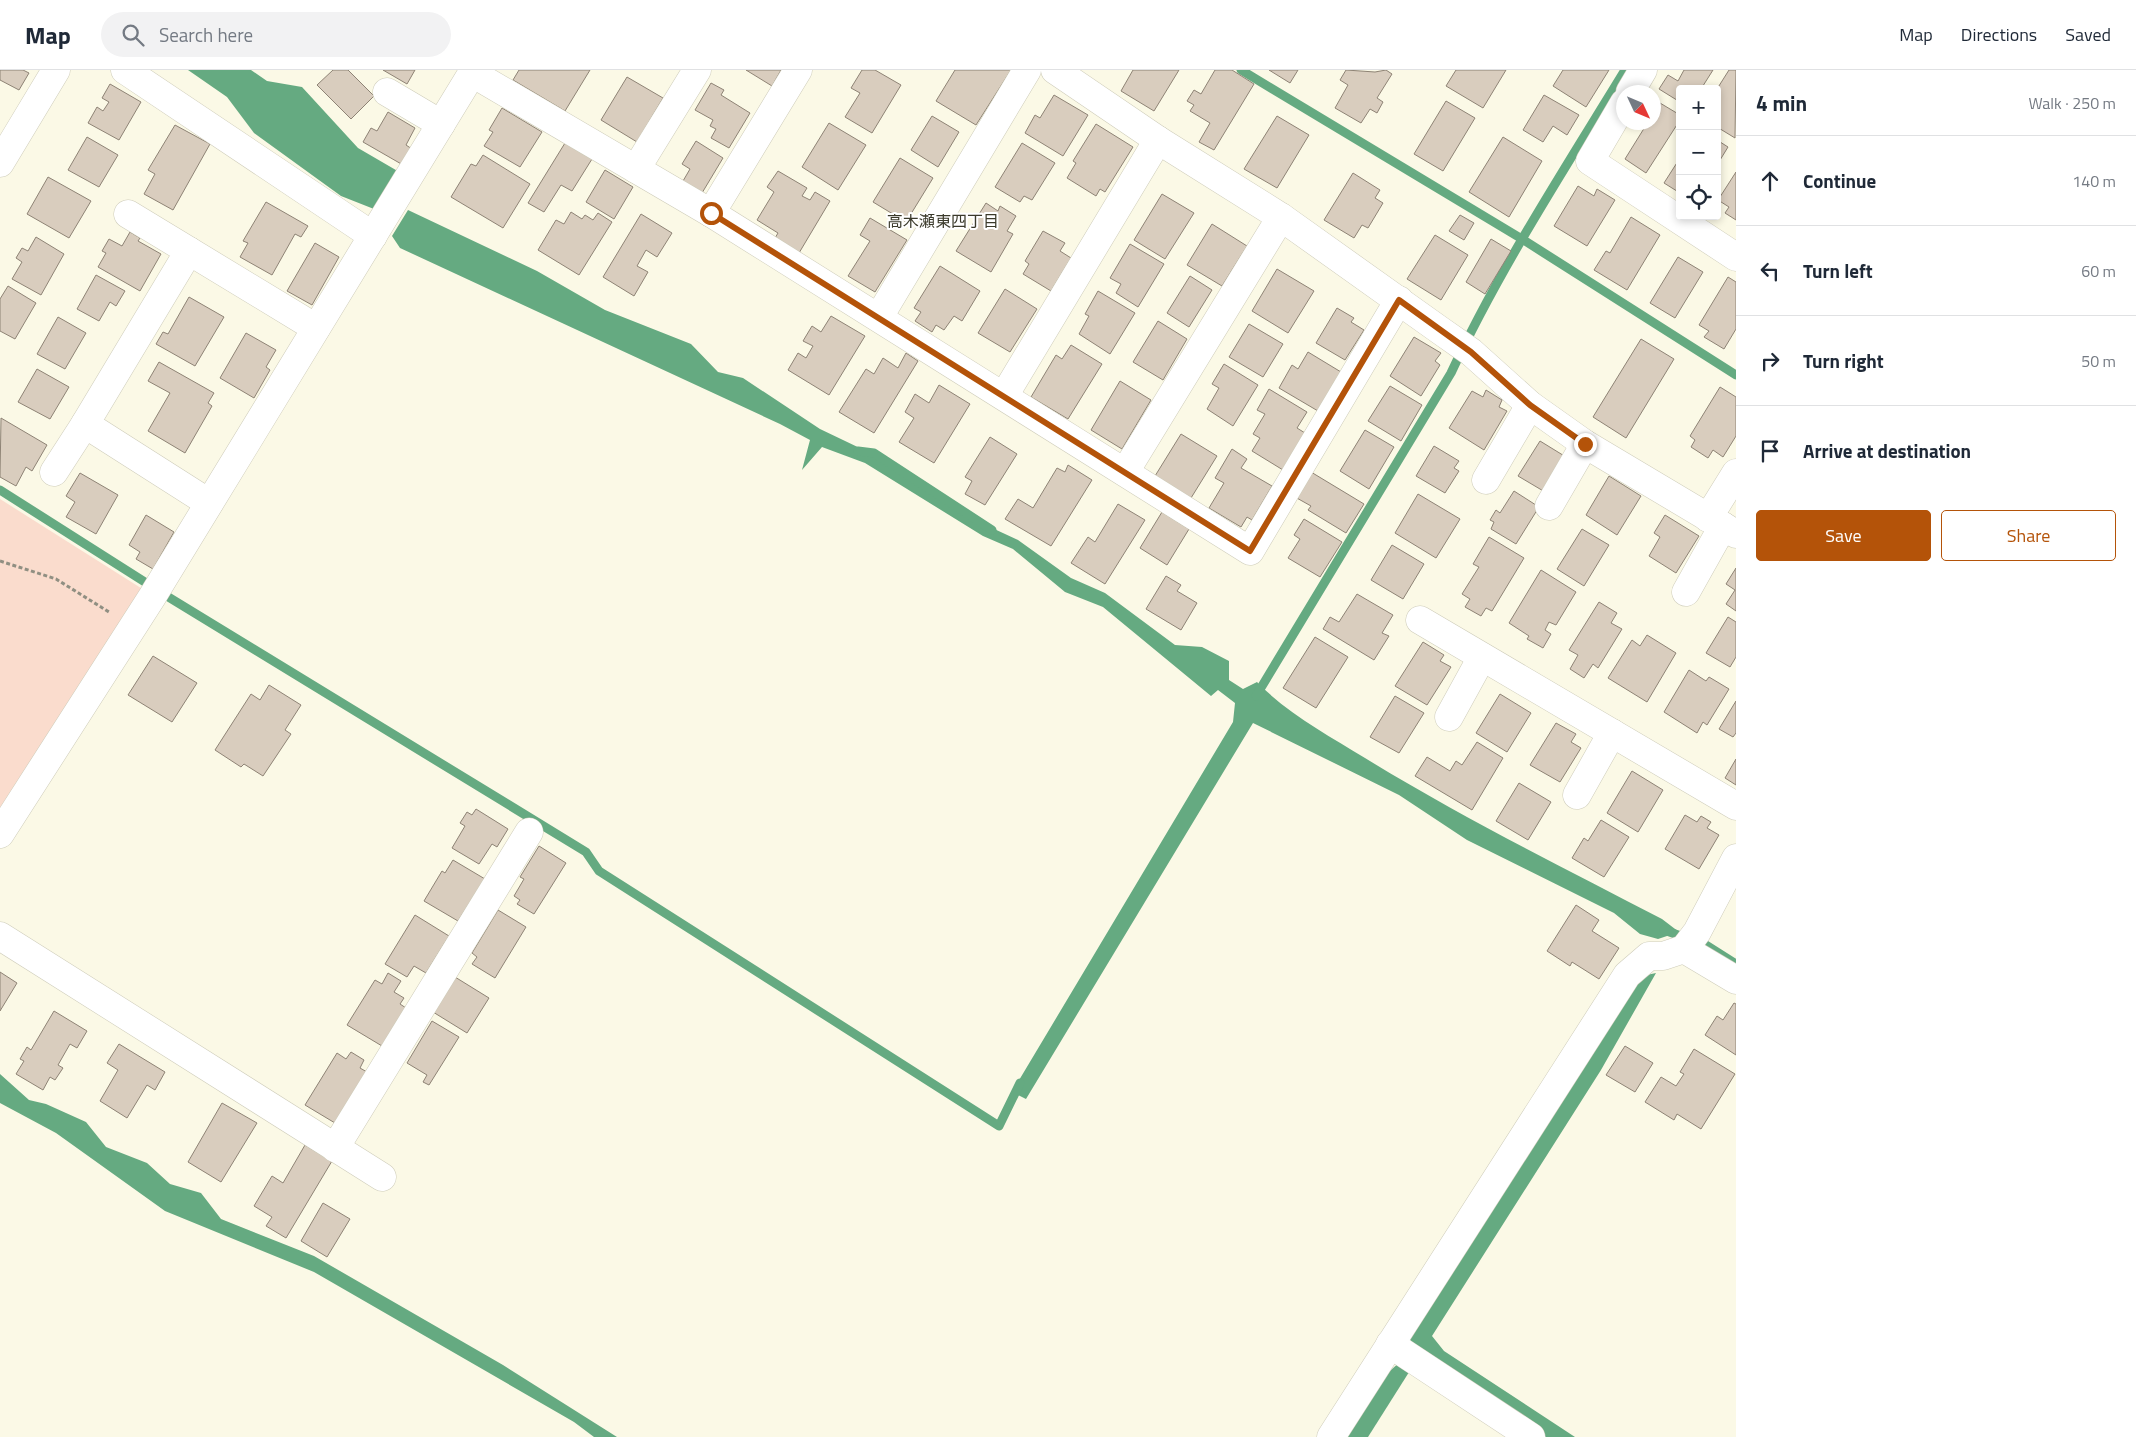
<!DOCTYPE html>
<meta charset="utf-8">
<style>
:root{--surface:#fff;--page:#f2f2f3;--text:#1f2937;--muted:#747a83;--line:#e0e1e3;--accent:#b45309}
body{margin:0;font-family:"Titillium Web","Noto Sans JP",sans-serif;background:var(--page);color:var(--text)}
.controls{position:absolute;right:15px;top:15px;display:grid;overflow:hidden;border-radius:5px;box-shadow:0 2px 8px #0003}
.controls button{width:45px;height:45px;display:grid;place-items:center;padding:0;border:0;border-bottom:1px solid var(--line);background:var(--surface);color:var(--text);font:25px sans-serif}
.compass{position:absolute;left:1616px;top:15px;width:45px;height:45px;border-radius:50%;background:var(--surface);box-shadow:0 2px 8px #0003;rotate:134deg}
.stop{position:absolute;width:15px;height:15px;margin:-11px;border:4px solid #b45309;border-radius:50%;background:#fff}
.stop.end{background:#b45309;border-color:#fff;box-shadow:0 1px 5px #0008}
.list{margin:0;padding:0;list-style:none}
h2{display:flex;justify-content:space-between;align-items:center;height:65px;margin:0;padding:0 20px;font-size:21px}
h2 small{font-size:16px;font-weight:400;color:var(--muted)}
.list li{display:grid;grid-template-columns:32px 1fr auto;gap:15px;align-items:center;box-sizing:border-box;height:90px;padding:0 20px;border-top:1px solid var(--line)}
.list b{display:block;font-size:19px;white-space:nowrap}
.list em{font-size:16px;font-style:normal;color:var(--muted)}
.actions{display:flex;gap:10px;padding:15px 20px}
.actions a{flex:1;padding:11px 0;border:1px solid var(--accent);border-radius:5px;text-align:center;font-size:18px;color:var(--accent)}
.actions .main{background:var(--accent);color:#fff}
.icon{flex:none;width:28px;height:28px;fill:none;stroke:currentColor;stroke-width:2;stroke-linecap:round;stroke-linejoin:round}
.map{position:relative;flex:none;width:1736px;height:1367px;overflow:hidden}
header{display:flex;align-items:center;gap:30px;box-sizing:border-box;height:70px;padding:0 25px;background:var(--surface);border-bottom:1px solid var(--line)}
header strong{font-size:24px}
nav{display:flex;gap:28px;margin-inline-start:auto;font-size:18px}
.search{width:350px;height:45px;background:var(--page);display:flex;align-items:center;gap:12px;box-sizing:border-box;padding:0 18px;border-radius:28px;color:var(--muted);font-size:19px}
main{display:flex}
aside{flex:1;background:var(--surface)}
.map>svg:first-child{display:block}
.green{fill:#fadccd}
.water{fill:#65aa81}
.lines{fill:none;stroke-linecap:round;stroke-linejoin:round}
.stream{stroke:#65aa81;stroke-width:9}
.building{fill:#d9cdbe;stroke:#8e8375}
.minor-casing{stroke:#ceccba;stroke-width:29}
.path{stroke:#908f82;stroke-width:3;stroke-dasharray:4 2.5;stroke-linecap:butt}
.minor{stroke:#fff;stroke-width:28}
.route{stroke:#b45309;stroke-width:6}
.labels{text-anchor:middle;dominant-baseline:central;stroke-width:4;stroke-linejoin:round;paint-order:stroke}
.neighbourhood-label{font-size:16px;fill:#3b3a2b;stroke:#fff}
</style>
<header>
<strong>Map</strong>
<div class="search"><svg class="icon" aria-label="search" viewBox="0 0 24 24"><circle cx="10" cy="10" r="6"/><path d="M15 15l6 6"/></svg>Search here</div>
<nav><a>Map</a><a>Directions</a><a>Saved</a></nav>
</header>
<main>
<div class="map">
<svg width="1736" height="1367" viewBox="0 0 1736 1367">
<rect width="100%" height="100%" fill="#fbf9e6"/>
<path class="green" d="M0 429 144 520 0 745Z"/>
<g class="water">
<path d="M188 0H251L267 11 302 17 358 78 401 103 379 141 341 126 254 63 227 27Z"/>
<path d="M408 140 537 201 605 240 691 274 718 302 743 308 820 359 866 381 977 451 1018 470 1071 508 1105 523 1175 575 1202 577 1229 591V610L1243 619 1257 612C1288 644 1328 665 1365 688 1461 747 1562 797 1662 849L1679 862 1658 869 1640 864 1614 843 1467 770 1399 725 1253 653 1026 1029 1012 1022 1233 652 1235 633 1218 620 1211 626 1103 537 1065 522 1013 479 983 466 865 393 822 377 802 400 810 370 780 354 400 178 392 166Z"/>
<path d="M1656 903 1601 1000 1432 1266 1444 1281 1575 1367H1546L1444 1301 1409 1269 1637 907Z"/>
<path d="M0 1004 29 1030 46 1034 86 1052 106 1077 147 1093 170 1114 201 1123 221 1149 314 1186 503 1295 617 1367H594L574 1352 314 1202 165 1141 56 1063 0 1033Z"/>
<path d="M1401 1291 1411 1299 1368 1367H1345L1382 1308Z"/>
</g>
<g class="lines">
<g class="stream">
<path d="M1241 0 1522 169 1736 305"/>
<path d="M858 381 874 383 992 460"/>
<path d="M0 420 170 528 586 782 599 801 999 1056 1020 1013"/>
<path d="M1256 626 1451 303C1500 198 1564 100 1625 0"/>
<path d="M1664 860 1706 875 1736 894"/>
</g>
</g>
<g class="building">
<path d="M0 0H23L29 3 19 20 0 10Z"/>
<path d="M333 0H348L374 26 351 49 317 15Z"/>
<path d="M383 0H415L407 14Z"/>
<path d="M519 0H590L565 41 513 10Z"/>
<path d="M746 0H781L772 16Z"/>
<path d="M862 0H875L901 15 872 63 845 47 860 23 851 18Z"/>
<path d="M955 0H1011L976 55 936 31Z"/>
<path d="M1133 0H1179L1154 41 1121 21Z"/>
<path d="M1215 0H1232L1254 14 1214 80 1199 72 1210 53 1190 41 1194 35 1187 31 1194 20 1201 24Z"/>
<path d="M1269 0H1298L1290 13Z"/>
<path d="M1346 0 1375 2 1386 0 1392 4 1377 28 1383 32 1377 43 1370 39 1361 53 1335 38 1348 15 1340 10Z"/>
<path d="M1456 0H1506L1483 38 1446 16Z"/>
<path d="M1563 0H1609L1586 37 1553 16Z"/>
<path d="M1684 0H1713L1701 19H1680V32L1659 19 1668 5 1678 11Z"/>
<path d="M1729 0H1736L1735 68 1717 57V19Z"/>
<path d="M627 7 663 28 637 72 601 50Z"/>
<path d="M711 13 724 20 721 25 750 43 729 78 711 68 716 59 710 56 713 50 695 40Z"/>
<path d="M110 14 141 32 119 70 88 53 97 37 103 41 109 32 102 28Z"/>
<path d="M1054 25 1088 45 1063 86 1025 63 1035 45 1040 48Z"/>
<path d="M1544 25 1579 45 1567 65 1553 56 1543 72 1523 60Z"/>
<path d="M1446 31 1475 48 1443 101 1414 84Z"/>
<path d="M1660 33 1680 45V50L1646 103 1625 89 1648 52H1654V44Z"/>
<path d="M502 38 542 62 520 97 484 76 493 62 489 60Z"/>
<path d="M388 42 415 58 406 75 412 79 403 95 363 72 371 58 377 61Z"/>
<path d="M932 46 959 62 938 97 911 80Z"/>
<path d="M1277 46 1309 65 1277 118 1244 99Z"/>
<path d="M829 53 866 75 838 120 802 97Z"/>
<path d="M1096 54 1133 77 1105 122 1100 119 1096 126 1067 108 1076 93 1073 91Z"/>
<path d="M175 55 210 74 173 140 144 124 155 104 148 100Z"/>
<path d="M87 67 118 85 99 117 68 100Z"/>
<path d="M1503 67 1542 91 1509 147 1469 122Z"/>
<path d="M1717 70 1728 77 1717 95Z"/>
<path d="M696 71 723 88 702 123 683 111 690 99 682 94Z"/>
<path d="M565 73 592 89 572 121 561 115 544 142 528 133Z"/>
<path d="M1022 73 1055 93 1032 130 1024 126 1020 132 995 117Z"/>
<path d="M483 85 530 114 503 158 451 127 471 94 476 96Z"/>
<path d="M900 88 933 108 906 152 873 132Z"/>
<path d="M1680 88V123L1664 113Z"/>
<path d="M605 100 633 117 614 149 586 132Z"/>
<path d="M778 101 807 118 802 126 810 130 815 122 830 131 799 183 775 168 778 163 757 150 774 122 767 117Z"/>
<path d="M1736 102V150L1725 143 1729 137 1718 130Z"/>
<path d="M1353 103 1380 120 1375 128 1383 133 1368 158 1362 155 1354 168 1324 150Z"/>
<path d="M48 107 91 131 69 168 27 144Z"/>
<path d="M1578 116 1594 126 1597 119 1615 130 1587 176 1554 156Z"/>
<path d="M1162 124 1194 143 1165 189 1134 170Z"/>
<path d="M266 132 308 156 301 167 295 164 272 205 240 187 248 173 243 171Z"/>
<path d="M986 133 998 141 1000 136 1016 146 1007 161 1013 164 991 202 956 181Z"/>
<path d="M571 142 582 149 585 145 593 150 598 143 612 152 579 205 538 180 556 150 564 154Z"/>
<path d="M641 144 672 163 657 187 646 180 637 196 648 202 634 226 603 207Z"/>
<path d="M1460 145 1474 153 1464 170 1449 161Z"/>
<path d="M1631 147 1660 165 1627 220 1594 200 1606 181 1610 183Z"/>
<path d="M870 148 907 170 875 222 848 206 870 171 860 165Z"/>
<path d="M1212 154 1247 176 1222 216 1187 195Z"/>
<path d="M1043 161 1065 173 1060 181 1071 188 1051 221 1023 204 1029 194 1025 191Z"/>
<path d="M130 162 140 168 138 171 161 184 140 221 98 197 106 183 102 181 109 169 122 176Z"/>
<path d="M1435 165 1468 185 1441 230 1407 209Z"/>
<path d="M36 167 64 184 41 225 12 209 22 192 16 188 22 178 28 181Z"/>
<path d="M1491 169 1511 181 1485 224 1466 212Z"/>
<path d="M315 173 339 187 312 235 287 221Z"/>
<path d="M1130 174 1164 194 1138 237 1116 223 1121 214 1110 208Z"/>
<path d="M1678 187 1703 202 1675 248 1650 233Z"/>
<path d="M940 196 980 221 962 251 954 246 944 260 936 255 932 262 915 251 921 242 914 238Z"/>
<path d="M1277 199 1314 221 1288 263 1252 241Z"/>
<path d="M96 205 125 221 116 236 110 232 99 251 77 239Z"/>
<path d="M1190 206 1212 220 1189 257 1167 243Z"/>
<path d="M1728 207 1736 212V259L1724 279 1704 267 1709 261 1699 255Z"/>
<path d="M8 216 36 233 15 269 0 261V229Z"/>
<path d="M1005 219 1037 239 1010 282 978 263Z"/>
<path d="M1098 221 1135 243 1110 284 1079 264 1089 246 1085 244Z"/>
<path d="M189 227 224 247 195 296 156 274 163 262 168 264Z"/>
<path d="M1337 238 1354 248 1351 252 1364 260 1345 290 1316 273Z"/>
<path d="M831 246 865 266 829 325 788 300 798 283 806 288 813 276 803 271 812 256 821 262Z"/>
<path d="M58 247 86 263 65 299 37 284Z"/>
<path d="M1158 251 1187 269 1163 310 1133 292Z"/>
<path d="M1249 254 1283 274 1263 307 1229 287Z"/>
<path d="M246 263 276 280 266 297 270 300 254 328 220 308Z"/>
<path d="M1414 267 1441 283 1435 291 1440 295 1421 326 1390 306Z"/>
<path d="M1641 269 1674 289 1626 368 1593 347Z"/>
<path d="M1071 275 1102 294 1068 349 1031 327 1056 285 1062 289Z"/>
<path d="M1308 282 1341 302 1318 341 1279 318 1292 295 1298 299Z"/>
<path d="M906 283 918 291 874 363 839 342 866 299 874 304 883 288 898 298Z"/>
<path d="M159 292 214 323 208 333 212 336 185 383 148 361 170 323 148 311Z"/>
<path d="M1224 294 1258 315 1233 356 1207 339 1219 318 1212 314Z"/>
<path d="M37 299 69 317 50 349 18 332Z"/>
<path d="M1120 311 1151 330 1122 379 1091 360Z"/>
<path d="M939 315 970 334 934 393 899 372 914 348 905 342 915 324 929 333Z"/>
<path d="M1390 316 1422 335 1401 371 1368 351Z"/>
<path d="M1720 317 1736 327V366L1723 387 1713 380 1708 388 1691 377 1695 370 1690 366Z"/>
<path d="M1269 319 1307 342 1297 358 1305 363 1283 400 1252 381 1260 368 1253 364 1265 344 1257 340Z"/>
<path d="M1486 320 1502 330 1499 337 1507 341 1484 380 1449 358 1472 321 1483 327Z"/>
<path d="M1 348 47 375 32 401 26 397 16 416 0 407Z"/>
<path d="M1365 360 1394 377 1369 419 1340 401Z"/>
<path d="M1181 364 1217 386 1191 428 1155 406Z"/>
<path d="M990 367 1017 384 985 435 965 424 972 411 965 407Z"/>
<path d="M1540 371 1566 387 1545 422 1518 406Z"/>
<path d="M1434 376 1459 391 1454 398 1459 401 1445 423 1416 406Z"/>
<path d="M1232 379 1247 389 1241 398 1272 416 1252 450 1247 447 1241 457 1209 438 1224 413 1215 408Z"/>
<path d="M1068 395 1092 410 1051 476 1005 449 1018 429 1033 438 1057 398 1065 402Z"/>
<path d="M1311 402 1364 434 1346 463 1308 440 1311 436 1295 427Z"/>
<path d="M80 403 118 425 96 464 66 447 75 432 66 426Z"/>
<path d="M1609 406 1641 426 1617 465 1586 445Z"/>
<path d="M1514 421 1539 437 1516 474 1491 459 1494 452 1490 450 1496 440 1500 443Z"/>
<path d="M1418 424 1460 449 1436 488 1395 463Z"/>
<path d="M1118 434 1145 450 1105 514 1071 493 1088 467 1095 472Z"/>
<path d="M1162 442 1189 459 1167 495 1140 478Z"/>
<path d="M146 445 174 462 153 499 136 489 140 482 129 475Z"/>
<path d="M1665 445 1699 466 1676 503 1649 486 1660 467 1654 463Z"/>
<path d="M1304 449 1342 472 1320 507 1288 488 1300 469 1294 465Z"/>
<path d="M1582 459 1609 475 1584 516 1557 499Z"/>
<path d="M1489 467 1524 488 1492 541 1486 538 1481 546 1465 537 1470 529 1462 524 1479 497 1473 494Z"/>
<path d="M1392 475 1424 494 1403 529 1371 510Z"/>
<path d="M1736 498V541L1726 534 1735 520 1726 514Z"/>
<path d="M1541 500 1576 522 1556 555 1549 552 1545 560 1551 564 1543 578 1527 569 1529 566 1509 553Z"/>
<path d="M1166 506 1181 515 1177 521 1197 533 1181 560 1146 539Z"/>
<path d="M1357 524 1393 545 1382 563 1389 566 1374 590 1323 559 1330 547 1339 552Z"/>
<path d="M1599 532 1617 543 1611 553 1622 559 1598 598 1593 594 1584 608 1570 599 1578 585 1569 580Z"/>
<path d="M1728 547 1736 552V587L1730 597 1706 583Z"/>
<path d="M1647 565 1676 583 1647 632 1608 608 1632 570 1640 576Z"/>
<path d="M1315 567 1348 587 1316 638 1283 618Z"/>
<path d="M1423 572 1444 585 1440 591 1451 597 1427 635 1395 616Z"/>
<path d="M153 586 197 613 172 652 128 625Z"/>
<path d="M1689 600 1706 611 1709 607 1729 619 1707 655 1703 652 1697 663 1664 642Z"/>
<path d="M269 615 301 635 285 660 291 664 263 706 244 694 241 697 215 680 251 624 260 630Z"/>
<path d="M1500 624 1531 643 1507 682 1476 663Z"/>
<path d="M1395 626 1424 643 1399 683 1370 667Z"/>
<path d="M1736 631V663L1733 667 1719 659Z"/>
<path d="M1556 653 1576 664 1571 672 1581 678 1560 712 1530 695Z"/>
<path d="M1477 672 1503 688 1472 740 1415 706 1427 687 1450 701 1456 691 1462 695Z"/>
<path d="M1736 689V715L1725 708Z"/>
<path d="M1632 701 1663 720 1638 762 1607 743Z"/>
<path d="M1519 713 1551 732 1528 770 1496 751Z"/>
<path d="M476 739 508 759 497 777 492 774 479 794 452 778 465 756 460 753 467 742 472 745Z"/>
<path d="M1685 745 1697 752 1701 746 1711 752 1707 758 1719 765 1699 799 1665 779Z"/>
<path d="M1601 750 1629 767 1604 807 1572 788 1584 768 1588 771Z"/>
<path d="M539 776 566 793 534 844 517 834 520 830 514 826 524 809 520 807Z"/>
<path d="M453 790 485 809 458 851 424 831 442 801 445 803Z"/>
<path d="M1576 835 1599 850 1592 861 1619 878 1599 909 1572 892 1570 896 1547 881Z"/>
<path d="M498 840 526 857 495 908 472 894 477 887 472 883Z"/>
<path d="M415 845 449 866 426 903 414 896 407 907 385 894Z"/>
<path d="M0 902 17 913 0 941Z"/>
<path d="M388 903 401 911 394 922 404 928 400 934 406 938 382 976 347 955 375 910 382 914Z"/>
<path d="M455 907 489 928 467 963 433 942Z"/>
<path d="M1734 933 1736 934V985L1705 965 1717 946 1723 950Z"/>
<path d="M54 941 87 961 77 978 70 974 58 995 63 998 55 1010 50 1007 43 1020 16 1004 24 991 20 989 27 977 31 980Z"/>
<path d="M432 951 459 967 429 1015 423 1012 427 1005 407 993Z"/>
<path d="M119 974 165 1002 155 1020 147 1015 127 1048 100 1031 118 1000 107 993Z"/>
<path d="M1625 976 1653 993 1635 1022 1606 1005Z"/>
<path d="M1694 979 1735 1004 1701 1059 1677 1044 1674 1050 1645 1032 1661 1007 1676 1016 1684 1004 1680 1002Z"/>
<path d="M351 982 364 990 360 998 367 1002 335 1053 305 1035 337 983 346 989Z"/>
<path d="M222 1033 257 1053 221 1112 188 1092Z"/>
<path d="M305 1075 332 1091 286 1168 266 1156 272 1147 254 1136 272 1106 283 1113Z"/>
<path d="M323 1133 350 1149 327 1187 301 1171Z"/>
</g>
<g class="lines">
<defs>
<g id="minor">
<path d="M125 0 373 166"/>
<path d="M1055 0 1158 70 1281 147 1441 261 1471 282 1530 335 1585 374 1736 464"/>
<path d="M472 3 711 143 1250 481 1399 230"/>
<path d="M387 22 441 54"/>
<path d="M1630 22 1643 0"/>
<path d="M1624 33 1590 91 1736 187"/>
<path d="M0 93 56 0"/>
<path d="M636 99 697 0"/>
<path d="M711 143 798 0"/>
<path d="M128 144 316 258"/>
<path d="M879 247 1027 0"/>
<path d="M1004 326 1158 70"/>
<path d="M85 354 209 433"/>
<path d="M54 402 85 354 189 181"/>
<path d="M1125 402 1281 147"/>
<path d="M1486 410 1530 335"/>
<path d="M1549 436 1585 374"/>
<path d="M1708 448 1736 403"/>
<path d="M1686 522 1723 456"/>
<path d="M1420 550 1736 736"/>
<path d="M1449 647 1482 587"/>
<path d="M1577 725 1612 663"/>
<path d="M0 764 152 527 474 0"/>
<path d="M0 866 382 1107"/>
<path d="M1684 879 1736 910"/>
<path d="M335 1078 529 762"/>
<path d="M1390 1274 1531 1367"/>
<path d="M1331 1367 1627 905 1649 886H1663L1684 879 1697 862 1736 788"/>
</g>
</defs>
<use href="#minor" class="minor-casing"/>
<path class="path" d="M0 491 56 509 109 542"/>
<use href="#minor" class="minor"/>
</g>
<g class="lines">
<path class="route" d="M711 143 1250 481 1399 230 1471 282 1530 335 1585 374"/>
</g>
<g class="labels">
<g class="neighbourhood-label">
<text x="943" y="151">高木瀬東四丁目</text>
</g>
</g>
</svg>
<div class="controls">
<button>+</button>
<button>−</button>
<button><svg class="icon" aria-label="locate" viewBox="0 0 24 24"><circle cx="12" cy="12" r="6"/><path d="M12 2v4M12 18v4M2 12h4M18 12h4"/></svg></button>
</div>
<svg class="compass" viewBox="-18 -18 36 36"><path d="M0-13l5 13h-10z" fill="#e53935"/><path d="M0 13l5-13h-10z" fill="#747a83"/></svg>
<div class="stop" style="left:711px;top:143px"></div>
<div class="stop end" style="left:1585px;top:374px"></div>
</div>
<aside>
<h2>4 min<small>Walk · 250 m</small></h2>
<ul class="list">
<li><svg class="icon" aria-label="ahead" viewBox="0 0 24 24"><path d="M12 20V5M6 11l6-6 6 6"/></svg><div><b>Continue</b></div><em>140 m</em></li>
<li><svg class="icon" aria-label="left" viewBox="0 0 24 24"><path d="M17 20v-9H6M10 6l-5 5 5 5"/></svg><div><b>Turn left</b></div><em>60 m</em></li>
<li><svg class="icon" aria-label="right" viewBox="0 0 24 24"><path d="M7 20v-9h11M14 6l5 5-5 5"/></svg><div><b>Turn right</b></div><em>50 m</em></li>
<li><svg class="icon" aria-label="arrive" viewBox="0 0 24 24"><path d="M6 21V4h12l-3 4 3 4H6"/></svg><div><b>Arrive at destination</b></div></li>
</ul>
<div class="actions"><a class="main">Save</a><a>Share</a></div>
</aside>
</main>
